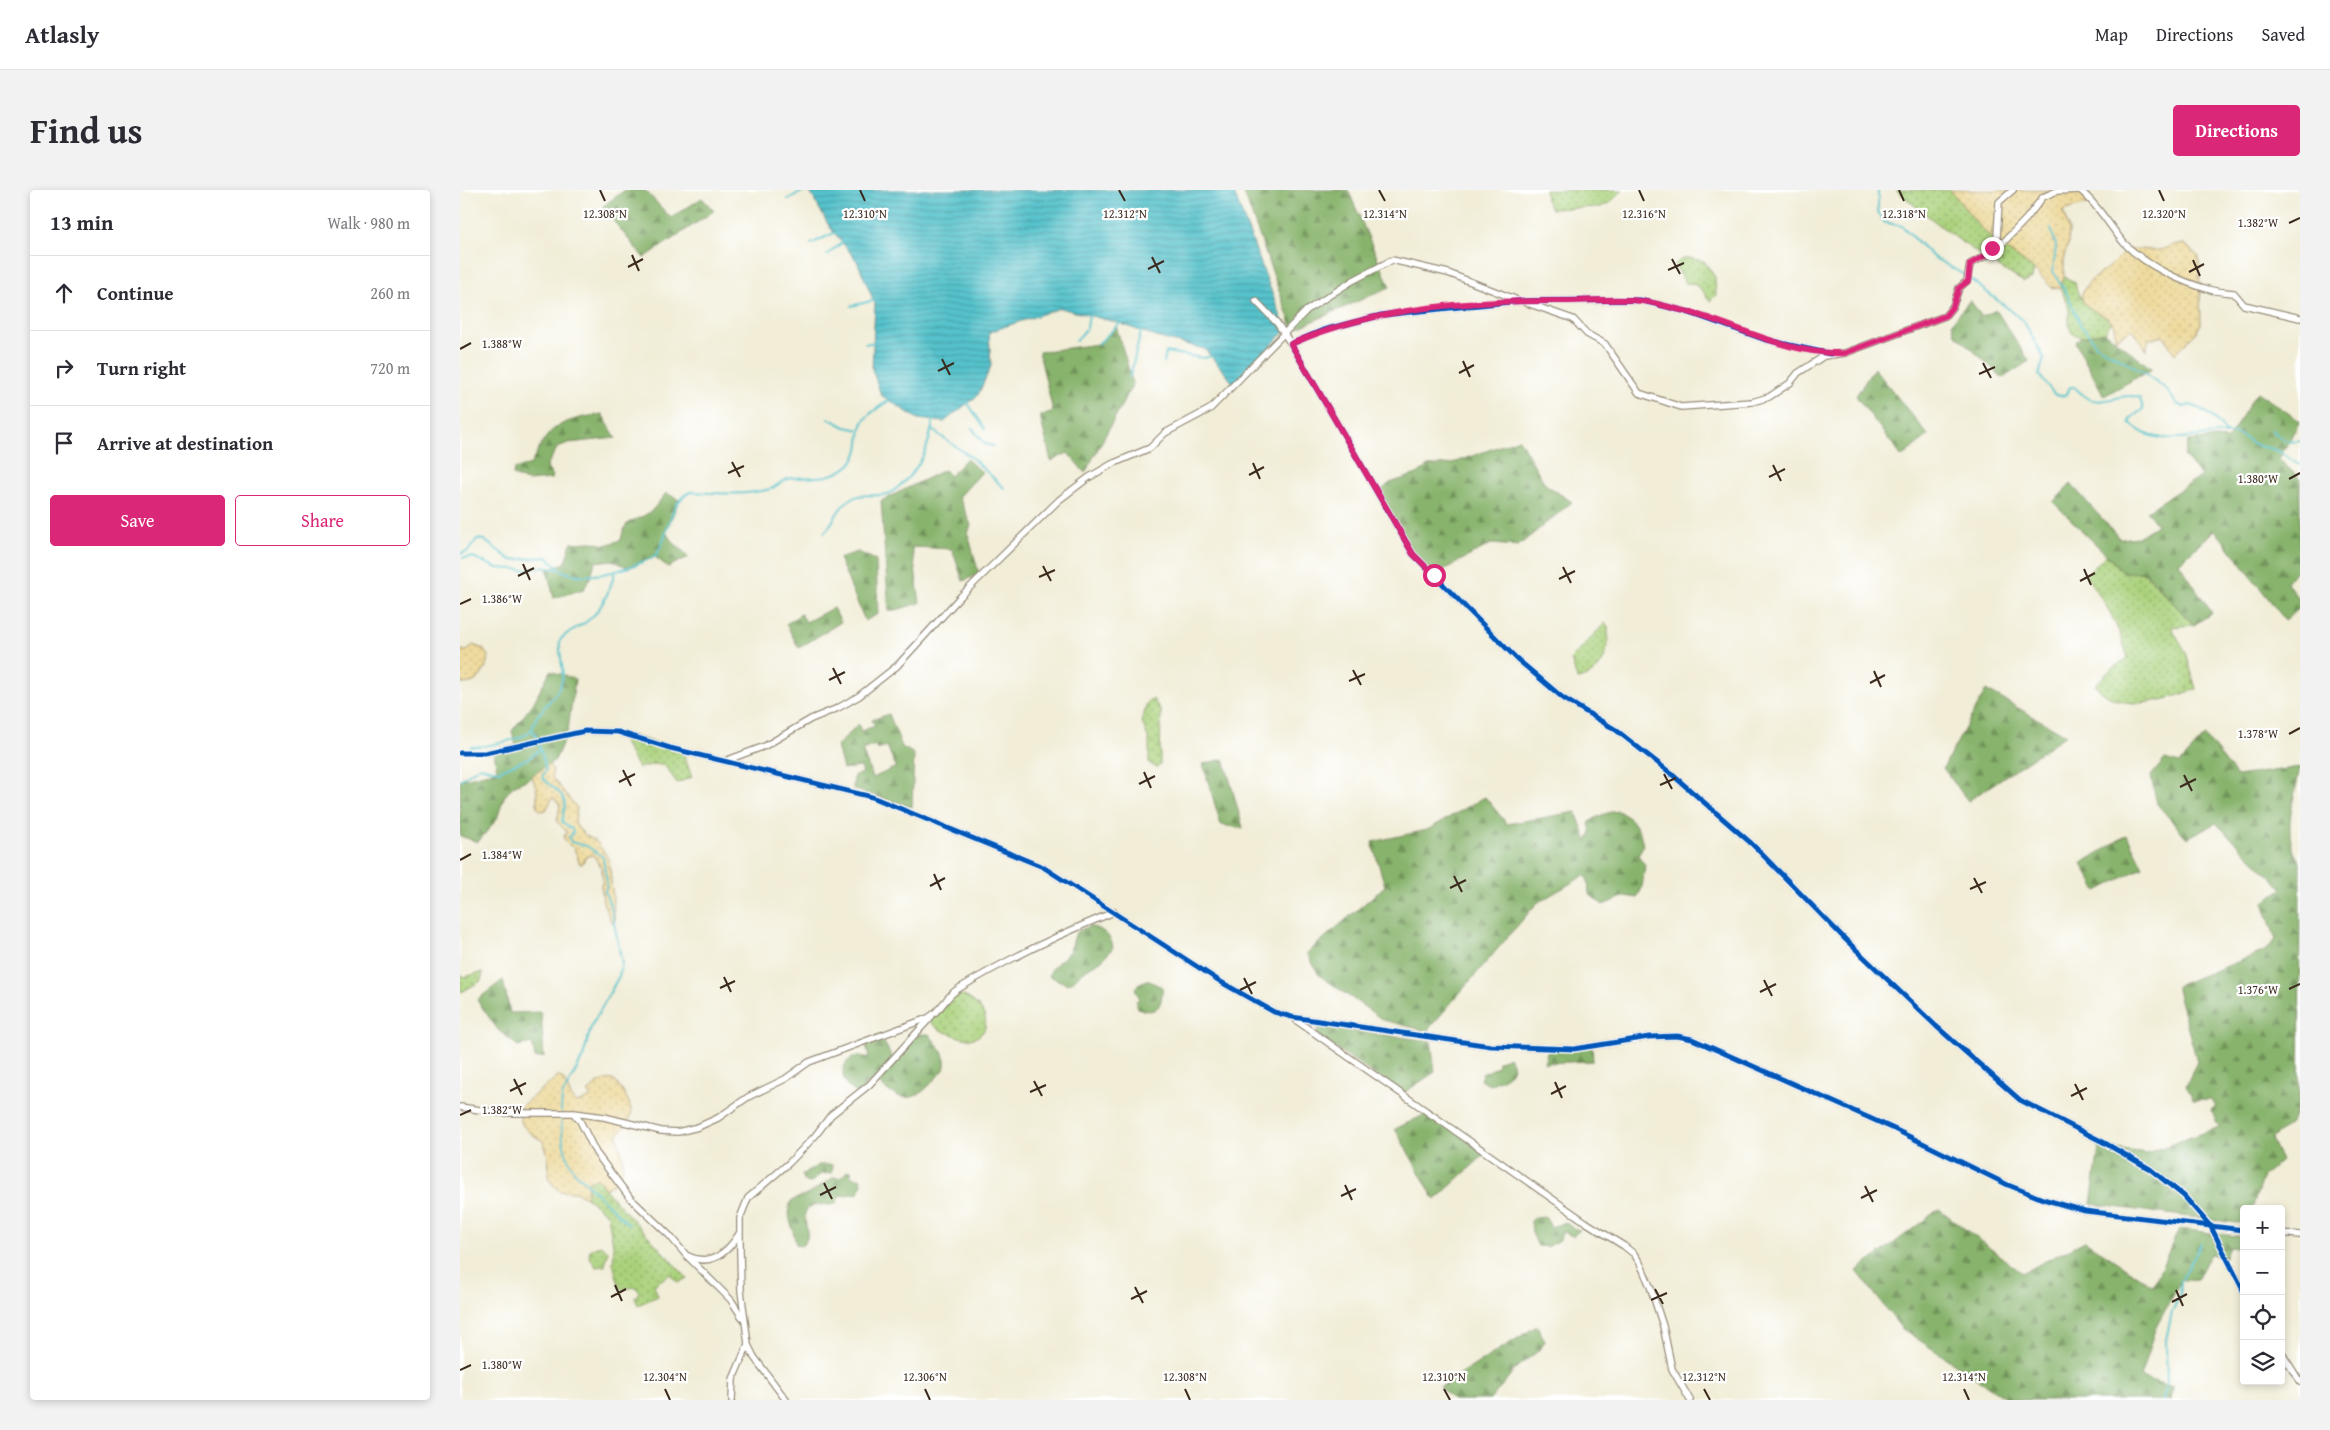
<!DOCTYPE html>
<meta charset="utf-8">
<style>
:root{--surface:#fff;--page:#f2f2f3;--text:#2b2b33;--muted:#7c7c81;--line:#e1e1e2;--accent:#db2777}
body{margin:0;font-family:"Gentium Book Plus",serif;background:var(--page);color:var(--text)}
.controls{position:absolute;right:15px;bottom:15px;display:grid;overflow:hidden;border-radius:5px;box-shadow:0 2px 8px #0003}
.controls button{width:45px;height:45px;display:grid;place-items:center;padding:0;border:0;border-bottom:1px solid var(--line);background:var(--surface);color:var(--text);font:25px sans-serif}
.stop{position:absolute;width:15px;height:15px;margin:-11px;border:4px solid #db2777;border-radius:50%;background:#fff}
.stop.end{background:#db2777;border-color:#fff;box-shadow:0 1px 5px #0008}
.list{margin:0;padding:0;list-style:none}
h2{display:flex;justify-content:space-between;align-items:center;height:65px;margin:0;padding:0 20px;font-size:21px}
h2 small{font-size:16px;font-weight:400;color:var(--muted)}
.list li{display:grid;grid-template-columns:32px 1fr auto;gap:15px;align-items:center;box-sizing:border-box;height:75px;padding:0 20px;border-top:1px solid var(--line)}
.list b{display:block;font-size:19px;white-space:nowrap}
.list em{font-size:16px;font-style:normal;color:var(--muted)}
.actions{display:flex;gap:10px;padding:15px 20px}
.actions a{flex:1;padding:11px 0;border:1px solid var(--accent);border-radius:5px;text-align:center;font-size:18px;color:var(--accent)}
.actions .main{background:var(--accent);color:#fff}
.icon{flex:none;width:28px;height:28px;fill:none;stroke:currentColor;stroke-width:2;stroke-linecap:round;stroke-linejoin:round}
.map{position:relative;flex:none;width:1840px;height:1210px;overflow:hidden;border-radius:5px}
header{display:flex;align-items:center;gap:30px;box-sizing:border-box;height:70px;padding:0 25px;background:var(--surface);border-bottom:1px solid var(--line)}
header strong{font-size:24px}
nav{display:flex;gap:28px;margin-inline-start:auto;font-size:18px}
.intro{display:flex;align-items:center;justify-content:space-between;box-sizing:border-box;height:120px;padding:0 30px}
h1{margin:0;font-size:35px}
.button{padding:12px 22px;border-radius:5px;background:var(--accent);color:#fff;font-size:18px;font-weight:700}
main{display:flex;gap:30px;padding:0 30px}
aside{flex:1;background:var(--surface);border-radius:5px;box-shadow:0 2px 8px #0003}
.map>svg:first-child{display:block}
.grass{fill:url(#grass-dots);stroke:#727e4d}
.forest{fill:url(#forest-firs);stroke:#616e45;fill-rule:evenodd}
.sand{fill:url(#sand-dots);stroke:#94825e}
.water{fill:url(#water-rules);stroke:#487675}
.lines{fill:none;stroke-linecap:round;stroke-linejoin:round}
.stream{stroke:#55c2cc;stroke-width:2}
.street-casing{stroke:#968c7a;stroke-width:8}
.street{stroke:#fff;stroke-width:5.5}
.cycleway-casing{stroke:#fff;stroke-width:8}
.cycleway{stroke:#0057b8;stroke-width:5}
.route{stroke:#db2777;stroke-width:6}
.ticks{fill:none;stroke:#3b2a1e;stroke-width:2}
.ticks-label{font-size:12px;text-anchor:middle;fill:#3b2a1e;stroke:#fff;stroke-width:4.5;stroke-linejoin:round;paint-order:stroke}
</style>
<header>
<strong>Atlasly</strong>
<nav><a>Map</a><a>Directions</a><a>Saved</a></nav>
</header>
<div class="intro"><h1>Find us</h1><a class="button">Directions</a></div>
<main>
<aside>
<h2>13 min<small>Walk · 980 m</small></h2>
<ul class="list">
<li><svg class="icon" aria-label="ahead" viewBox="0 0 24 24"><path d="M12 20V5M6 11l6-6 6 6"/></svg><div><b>Continue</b></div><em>260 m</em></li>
<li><svg class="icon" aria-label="right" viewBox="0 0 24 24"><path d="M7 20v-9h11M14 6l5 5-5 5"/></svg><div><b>Turn right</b></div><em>720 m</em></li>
<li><svg class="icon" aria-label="arrive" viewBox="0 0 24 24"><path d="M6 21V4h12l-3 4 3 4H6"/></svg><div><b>Arrive at destination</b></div></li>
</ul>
<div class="actions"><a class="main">Save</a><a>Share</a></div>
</aside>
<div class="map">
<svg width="1840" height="1210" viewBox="0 0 1840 1210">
<defs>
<pattern id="grass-dots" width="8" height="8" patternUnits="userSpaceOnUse" patternTransform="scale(1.25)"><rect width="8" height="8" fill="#aad17c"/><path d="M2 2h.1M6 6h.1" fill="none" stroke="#8caa65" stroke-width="1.8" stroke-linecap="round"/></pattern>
<pattern id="forest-firs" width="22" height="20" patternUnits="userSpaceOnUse" patternTransform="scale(1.25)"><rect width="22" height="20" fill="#87b36c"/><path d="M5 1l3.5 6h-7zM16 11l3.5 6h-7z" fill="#709258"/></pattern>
<pattern id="sand-dots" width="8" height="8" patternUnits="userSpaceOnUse" patternTransform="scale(1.25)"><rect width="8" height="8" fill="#eeda9e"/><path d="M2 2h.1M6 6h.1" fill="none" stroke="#cdbb88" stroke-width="1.8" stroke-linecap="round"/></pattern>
<pattern id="water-rules" width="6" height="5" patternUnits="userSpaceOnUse" patternTransform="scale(1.25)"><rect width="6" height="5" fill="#55c2cc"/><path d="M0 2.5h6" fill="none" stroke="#489ea5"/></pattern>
</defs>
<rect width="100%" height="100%" fill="#fff"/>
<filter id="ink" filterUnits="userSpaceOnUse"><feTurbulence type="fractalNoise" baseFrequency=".02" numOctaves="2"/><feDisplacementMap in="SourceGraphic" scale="10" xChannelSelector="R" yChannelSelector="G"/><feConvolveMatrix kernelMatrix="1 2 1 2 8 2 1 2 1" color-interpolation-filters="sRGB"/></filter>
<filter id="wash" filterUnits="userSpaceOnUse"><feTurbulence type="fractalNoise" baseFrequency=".0096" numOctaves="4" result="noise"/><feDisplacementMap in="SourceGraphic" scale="20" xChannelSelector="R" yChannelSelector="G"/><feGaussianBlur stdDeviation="1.12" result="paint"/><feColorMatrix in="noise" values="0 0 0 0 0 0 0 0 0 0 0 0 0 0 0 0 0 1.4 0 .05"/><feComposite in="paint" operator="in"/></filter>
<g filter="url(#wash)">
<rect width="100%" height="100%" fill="#f1edd7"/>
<g class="grass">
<path d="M1085 0H1163L1151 12 1141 17 1091 19 1086 10Z"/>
<path d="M1436 0H1490L1522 39 1540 55 1574 79 1572 88 1564 92C1517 66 1477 34 1436 0Z"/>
<path d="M1228 68 1244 71 1255 87 1256 105 1250 111C1243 101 1239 93 1225 93L1215 75 1220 70Z"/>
<path d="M1604 87 1615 92C1618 114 1634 120 1652 131L1645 142 1621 147 1612 143 1609 137V118L1600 97Z"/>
<path d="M1646 365 1665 383 1684 382 1734 435 1711 437 1726 462 1736 499C1705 511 1659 525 1635 495L1651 479 1668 468C1659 438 1646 410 1625 386Z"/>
<path d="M1145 433 1148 436C1149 460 1145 484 1117 489L1111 469Z"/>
<path d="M693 509 701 521 700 575 697 578 689 573V550L682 532 686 516 689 510Z"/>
<path d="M158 542 222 560 232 587 217 593 205 576 195 574 178 578Z"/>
<path d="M23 782 21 791 0 803V784L4 787Z"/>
<path d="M494 802C502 805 511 808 517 815 530 827 529 846 510 849 504 849 496 846 491 844 481 841 475 838 469 830Z"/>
<path d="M139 989 142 996 227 1088 218 1093 210 1084 194 1095 198 1106 178 1115 175 1108 179 1102 176 1097 160 1099 153 1073 154 1061 148 1025 126 1007 129 990Z"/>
<path d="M141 1055 148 1061 145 1076 136 1077 129 1066 130 1060Z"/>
</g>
<g class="forest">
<path d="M165 0H185L211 28 242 8 254 21 184 68 142 17Z"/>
<path d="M783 0H888L930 97 833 140Z"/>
<path d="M1510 110 1522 127 1536 120 1569 171 1543 188 1495 144 1492 133Z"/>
<path d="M656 136 673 194 625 283 608 263 591 271 580 226 593 221 579 162 638 154Z"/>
<path d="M1645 142 1692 179 1644 206 1615 152 1621 147Z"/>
<path d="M1414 178 1468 245 1442 267 1396 206Z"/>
<path d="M1797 202 1840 231 1819 269 1840 289V375L1827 392 1840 412V418L1825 430 1755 340 1719 373 1752 423 1734 435 1685 382 1665 383 1593 312 1611 294 1660 349 1678 347 1697 335 1687 321 1741 286 1724 266 1728 251 1755 248 1768 249Z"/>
<path d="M142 224 156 248 108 253 98 257 87 275 88 280 93 285 91 289 67 291 53 285 54 279 71 274C76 265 80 254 87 246 99 230 124 227 142 224Z"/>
<path d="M1059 249 1085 294 1112 312 1058 356 1031 354 974 385 953 364 918 303 930 293 957 284 968 276 990 274Z"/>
<path d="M506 269 522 282 499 307 511 335 508 344 519 384 503 391 492 359 452 357 460 413 429 422 421 311 484 280 490 286Z"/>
<path d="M206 303 219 310 206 342 210 349 229 367 208 377 195 367 169 378 152 370 135 372 131 386 124 399 94 408 87 380 105 373 111 353 132 352 146 355 161 350C166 327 170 334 187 324 194 320 201 309 206 303Z"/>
<path d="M398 362 416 370 418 424 405 431 379 368Z"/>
<path d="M373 418 381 432 339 458 326 434 341 424 346 432Z"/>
<path d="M90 481 115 489 108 540 95 570 68 589 53 596 44 607 37 629 18 652 0 646V590L37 581 34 561 56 556 52 541 73 514Z"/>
<path d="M1526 500 1606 545 1508 611 1483 578Z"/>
<path d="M429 524 442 557 454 564 452 617 393 599 394 586 403 583 401 577 383 579 377 556 398 534 401 541 415 536 412 530ZM415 555 417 559 427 556 436 577 413 588 402 560Z"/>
<path d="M1745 546 1777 586 1840 577C1835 607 1820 646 1840 672L1839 914 1831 933 1811 949 1821 971 1803 986 1792 1019H1784V1031L1777 1033 1631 1014 1639 957 1687 963 1759 937 1751 920 1756 916 1751 909 1734 910 1726 896 1737 871 1716 796 1803 762 1816 750 1803 713 1822 698 1756 633 1727 648 1697 614 1691 586 1705 569 1720 573Z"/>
<path d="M764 569 783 638 761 635 743 574Z"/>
<path d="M1025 607 1047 634 1116 622 1127 651 1131 642 1129 633C1136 626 1148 622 1158 621L1171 629 1180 642 1183 656 1178 665 1185 675 1182 698 1177 708 1165 706 1143 715 1129 704 1128 691 1125 685 1077 713 967 841 923 830 859 785 847 763 925 696 912 652 967 640Z"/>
<path d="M1667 645 1683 677 1637 701 1622 673Z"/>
<path d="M628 736C640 738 651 744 653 757 640 776 638 770 623 782 616 787 615 792 607 794L589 786C591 774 606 769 611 758 613 753 614 747 616 743Z"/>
<path d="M43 790 50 823 81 822 84 867 75 868 72 853 58 856 38 840 17 810Z"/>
<path d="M687 790 702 797C703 813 698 827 678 818L676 812 679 808 675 798 680 793Z"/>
<path d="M858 836 971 851 975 882 942 904 857 845Z"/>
<path d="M455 844H469C477 855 489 866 484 880 476 887 466 901 457 905 440 913 425 900 415 888L398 903C382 897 376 876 394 867 400 864 404 868 409 867L405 851 420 845 433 869Z"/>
<path d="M1132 856 1133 871 1084 873 1088 859Z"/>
<path d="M1049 867C1060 884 1044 887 1030 895L1020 890 1022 884 1037 877 1038 872Z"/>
<path d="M968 923 1026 963 975 1010 935 939Z"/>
<path d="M359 975H373L372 983 361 984 350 993 345 992 342 985Z"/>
<path d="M388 980 392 982 390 985 394 988H400L402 993 399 1003 379 1006 376 1014C368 1016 358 1013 351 1016 335 1024 358 1049 340 1056L336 1054C334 1041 325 1023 331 1011L350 1003 374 987 380 988Z"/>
<path d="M1479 1019 1562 1083 1625 1051 1693 1096 1719 1039 1784 1047V1059L1769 1057 1765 1067 1750 1064 1737 1090 1721 1091 1695 1139 1680 1187 1713 1197 1711 1210H1549L1441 1138 1397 1081Z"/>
<path d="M1081 1027 1086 1028 1091 1037 1106 1032 1113 1038 1120 1040 1113 1046 1102 1042 1100 1050 1087 1057 1078 1056 1072 1043 1071 1031 1076 1027Z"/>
<path d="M1077 1136 1085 1151 1078 1161 1057 1177 1030 1210H993L980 1197Z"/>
</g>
<g class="sand">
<path d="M1490 0H1625L1634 12 1603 21 1609 40 1608 55 1604 66V87L1600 99 1591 97 1574 79 1540 55 1522 39Z"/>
<path d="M1717 54H1724L1739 67 1741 134 1735 144 1715 164 1703 146 1689 149 1686 160 1673 139 1655 149C1656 126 1645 129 1629 117 1607 102 1642 83 1651 75 1658 69 1660 64 1669 61 1682 56 1687 62 1699 60 1705 59 1711 56 1717 54Z"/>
<path d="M13 455 23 459 28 466C26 482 17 497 0 493V460L7 461Z"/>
<path d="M89 574 93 580 92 587 117 618 115 631 117 637 126 646 136 651 149 669 155 731 151 732 143 712 141 695 143 691 141 677 133 665H131L126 667 122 674H120L114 658 104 651V646L107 642 97 632 100 615 93 607 86 620 81 621 77 617V601L72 586Z"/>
<path d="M98 886 103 889 112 908 117 913 131 907 128 902C136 894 143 888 154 890 161 899 176 917 170 929 167 935 161 940 157 945 162 968 172 984 145 999L138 989 129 990 126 1007 115 1002 99 1001C81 983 91 986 88 967 87 962 85 956 83 951 68 942 57 936 60 917Z"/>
</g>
<path class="water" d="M349 0H773L826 140 774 194 745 159 699 148 659 133 600 118 529 142 531 176 518 205 484 232 458 229 421 205 412 179 415 114 397 71 369 36Z"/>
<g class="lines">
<g class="stream">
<path d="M1418 0V21L1423 32 1442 36 1473 67 1506 86"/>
<path d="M328 9 345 0"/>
<path d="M1591 39 1596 56 1593 81 1608 106 1621 136 1629 144 1636 155 1682 181 1706 199 1717 214 1724 217 1730 215C1744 219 1759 230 1766 244"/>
<path d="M351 54 376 42"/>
<path d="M367 65 384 51"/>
<path d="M1510 89 1563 130 1584 168 1579 185 1594 204 1600 206 1607 204 1610 197H1614C1618 200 1621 204 1626 207 1643 218 1663 200 1680 208L1683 219 1671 228 1669 232C1698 263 1742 240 1776 244 1784 245 1784 248 1789 251 1797 258 1809 257 1818 261 1825 264 1831 271 1840 275"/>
<path d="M391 116 415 110"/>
<path d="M616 151 627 138 629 125"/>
<path d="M405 154 415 152"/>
<path d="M638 154 660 133"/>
<path d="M704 172 706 162 743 168 752 166"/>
<path d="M670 187 681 141"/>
<path d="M507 212 525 239"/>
<path d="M368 228 385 237 400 240"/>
<path d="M512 238 525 254 533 256"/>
<path d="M472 240 511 267 544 298"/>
<path d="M1812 240C1821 249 1827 254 1840 251"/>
<path d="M364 343C374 333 377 318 389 310 403 301 414 308 427 304 433 303 438 297 443 293 464 272 468 258 474 228"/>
<path d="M0 364 8 361 17 349 24 350 51 370 86 367C92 370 95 376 101 380 127 394 171 378 195 366 210 348 207 313 230 302 255 303 286 306 310 299 318 296 323 289 331 288 351 287 377 290 392 272 401 262 398 247 402 235 405 225 421 216 430 210"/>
<path d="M3 368 13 367 37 378 67 380 78 377 100 379"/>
<path d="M10 557C23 557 66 550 72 539"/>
<path d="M0 590 19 577 38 581 69 568 79 560"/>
<path d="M101 921 102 906 123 867 131 837 159 786 162 773 151 718 145 702 147 693 143 667 127 656 111 652 109 647 113 643 112 639 102 632C102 626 105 621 105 615 105 602 88 596 82 587L86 580C83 569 78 546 72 539 75 523 90 514 98 500 108 484 98 467 100 450 107 442 117 438 126 432 142 421 150 400 155 382"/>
<path d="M101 926C102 947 103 963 114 981L169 1035"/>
<path d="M1703 1210 1707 1193 1706 1150 1712 1122 1720 1104 1721 1091 1741 1053"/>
</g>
</g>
</g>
<g filter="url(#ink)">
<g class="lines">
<defs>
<g id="street">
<path d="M1620 0C1638 15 1649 35 1664 53 1686 76 1721 92 1751 100 1759 102 1766 102 1774 103L1784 115 1840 128"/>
<path d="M1528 64 1537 47 1539 12 1553 0"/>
<path d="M796 111 817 133 831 154"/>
<path d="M1064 112 1113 129 1127 144 1145 154 1179 203 1221 217 1292 212 1309 207 1330 193 1338 183 1364 166 1385 163 1485 126 1493 116 1499 98 1507 91 1510 74 1535 61 1566 29 1583 7 1597 1 1620 0"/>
<path d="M1371 164 1303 149 1224 121 1180 110 1059 111 922 125 863 140 831 154 953 364 1056 468 1103 508 1156 540 1208 581 1292 654 1386 750 1476 836 1560 910 1643 952 1690 979 1724 1006 1751 1037 1784 1102"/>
<path d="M0 563H25L125 541 158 542 210 558 412 607 583 677 761 792 814 822 832 827 1031 856 1114 859 1189 847 1217 846 1232 849 1432 938 1548 995 1583 1009 1625 1021 1784 1040"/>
<path d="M265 571 305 556 351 529 378 518 399 506 437 476 501 406 599 310 628 288 652 274 690 258 705 243 750 219 847 120 892 91 932 70 988 83 1055 109"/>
<path d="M837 831 1127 1033 1164 1056 1174 1064 1180 1073 1190 1096 1203 1136 1212 1179 1230 1210"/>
<path d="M0 917 40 923H114L144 927 201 941 218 942 238 937 258 928 288 907 325 889 349 872 468 828C481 821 486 806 498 799 549 768 600 744 654 722"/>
<path d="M114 924 120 931 136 963 170 1008 209 1045 226 1065 271 1110 282 1127"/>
<path d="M1821 1043 1840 1045"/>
<path d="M228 1066C251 1077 267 1063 279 1044"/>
<path d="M288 1155 294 1167 326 1210"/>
<path d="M1821 1162 1840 1192"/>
<path d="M272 1210 273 1189 288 1154 281 1101 280 1061V1028L288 1008 329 973 355 946 371 925 409 895 471 827"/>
</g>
</defs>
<use href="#street" class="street-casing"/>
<use href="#street" class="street"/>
<defs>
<g id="cycleway">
<path d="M1371 164 1303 149 1224 121 1180 110 1059 111 922 125 863 140 831 154 953 364 1056 468 1103 508 1156 540 1208 581 1292 654 1386 750 1476 836 1560 910 1643 952 1690 979 1724 1006 1751 1037 1784 1102"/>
<path d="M0 563H25L125 541 158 542 210 558 412 607 583 677 761 792 814 822 832 827 1031 856 1114 859 1189 847 1217 846 1232 849 1432 938 1548 995 1583 1009 1625 1021 1784 1040"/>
</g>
</defs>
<use href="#cycleway" class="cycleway-casing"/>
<use href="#cycleway" class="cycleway"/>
</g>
</g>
<g class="lines" filter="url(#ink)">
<path class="route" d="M974 385 953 364 831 154C917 116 1016 110 1109 111 1132 111 1159 108 1181 111 1194 112 1208 117 1221 120 1274 133 1329 166 1385 163L1485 126 1493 116 1499 98 1508 91 1510 74 1528 64 1532 58"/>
</g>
<path class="ticks" d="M140 0 145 11M400 0 405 11M659 0 665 11M919 0 925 11M1179 0 1184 11M1439 0 1444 11M1699 0 1704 11M1829 33 1840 28M172 65 179 81M692 67 700 83M1212 69 1220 84M1733 70 1740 86M168 77 183 69M688 79 704 71M1208 80 1224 73M1729 82 1744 74M0 159 11 153M482 169 490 185M1003 171 1010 187M1523 173 1531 188M478 181 494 173M999 183 1014 175M1519 184 1535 177M272 272 280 287M793 273 800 289M1313 275 1321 291M268 283 284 276M789 285 804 277M1309 287 1325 279M1829 289 1840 283M63 374 70 390M583 376 591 391M1103 377 1111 393M1624 379 1631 395M58 386 74 378M579 387 595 380M1099 389 1115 381M1620 391 1635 383M0 414 11 409M373 478 381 494M893 480 901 495M1414 481 1421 497M369 490 385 482M889 491 905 484M1410 493 1425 485M1829 544 1840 538M163 580 171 596M684 582 691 598M1204 584 1212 599M1724 585 1732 601M159 592 175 584M679 594 695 586M1200 595 1216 588M1720 597 1736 589M0 670 11 664M474 684 481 700M994 686 1002 702M1514 688 1522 703M470 696 485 688M990 698 1006 690M1510 699 1526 692M264 787 271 802M784 788 792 804M1304 790 1312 806M260 798 275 791M1829 799 1840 794M780 800 796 792M1300 802 1316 794M54 889 62 905M574 891 582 906M1095 892 1102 908M1615 894 1623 910M50 901 66 893M570 902 586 895M1091 904 1106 896M1611 906 1627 898M0 925 11 920M364 993 372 1009M885 995 892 1010M1405 996 1413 1012M360 1005 376 997M881 1006 896 999M1401 1008 1417 1000M155 1095 162 1111M675 1097 683 1113M1195 1099 1203 1114M1716 1100 1723 1116M151 1107 166 1099M671 1109 687 1101M1191 1110 1207 1103M1712 1112 1727 1104M0 1180 11 1175M205 1199 210 1210M465 1199 470 1210M725 1199 730 1210M984 1199 990 1210M1244 1199 1250 1210M1504 1199 1509 1210"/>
<g class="ticks-label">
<text x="145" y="28">12.308°N</text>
<text x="405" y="28">12.310°N</text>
<text x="665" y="28">12.312°N</text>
<text x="925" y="28">12.314°N</text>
<text x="1184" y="28">12.316°N</text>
<text x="1444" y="28">12.318°N</text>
<text x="1704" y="28">12.320°N</text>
<text x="1798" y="37">1.382°W</text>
<text x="42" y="158">1.388°W</text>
<text x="1798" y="293">1.380°W</text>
<text x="42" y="413">1.386°W</text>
<text x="1798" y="548">1.378°W</text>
<text x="42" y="669">1.384°W</text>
<text x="1798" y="804">1.376°W</text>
<text x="42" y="924">1.382°W</text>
<text x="42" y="1179">1.380°W</text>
<text x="205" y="1191">12.304°N</text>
<text x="465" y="1191">12.306°N</text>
<text x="725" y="1191">12.308°N</text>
<text x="984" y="1191">12.310°N</text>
<text x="1244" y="1191">12.312°N</text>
<text x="1504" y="1191">12.314°N</text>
</g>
</svg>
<div class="controls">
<button>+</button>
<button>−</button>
<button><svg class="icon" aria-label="locate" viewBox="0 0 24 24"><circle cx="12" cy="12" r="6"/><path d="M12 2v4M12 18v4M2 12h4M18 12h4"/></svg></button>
<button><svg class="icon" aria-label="layers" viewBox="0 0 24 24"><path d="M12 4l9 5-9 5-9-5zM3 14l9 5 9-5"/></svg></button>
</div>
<div class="stop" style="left:974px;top:385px"></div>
<div class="stop end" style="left:1532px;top:58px"></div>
</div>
</main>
